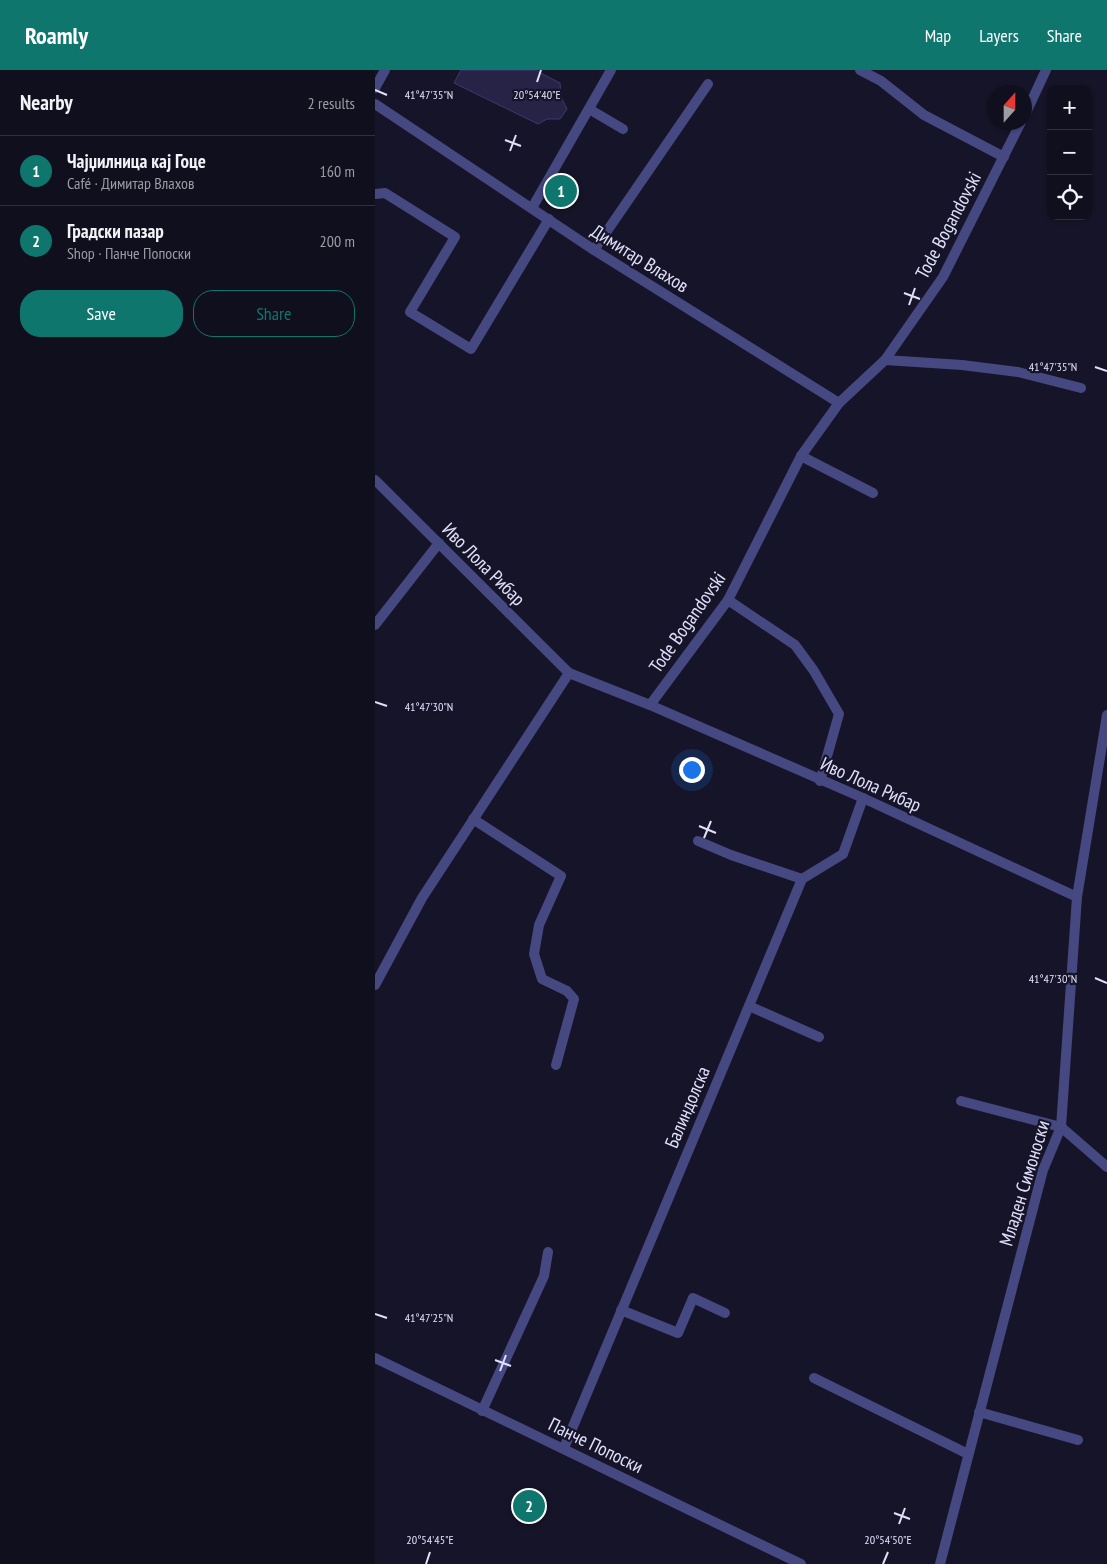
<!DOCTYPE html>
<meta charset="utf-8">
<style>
:root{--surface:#100f1e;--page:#1e1d2b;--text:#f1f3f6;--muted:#9c9ca4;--line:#302f3c;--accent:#0f766e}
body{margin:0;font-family:"PT Sans Narrow",sans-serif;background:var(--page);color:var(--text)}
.controls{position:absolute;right:15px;top:15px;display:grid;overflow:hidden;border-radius:10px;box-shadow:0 1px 4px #0004}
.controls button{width:45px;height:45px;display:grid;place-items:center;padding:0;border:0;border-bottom:1px solid var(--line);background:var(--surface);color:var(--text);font:25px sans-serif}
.compass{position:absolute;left:612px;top:15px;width:45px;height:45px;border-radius:50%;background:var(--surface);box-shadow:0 1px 4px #0004;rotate:21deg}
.you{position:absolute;left:316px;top:699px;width:18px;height:18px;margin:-12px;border:4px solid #fff;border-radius:50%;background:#1a73e8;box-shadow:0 0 0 8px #1a73e833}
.badge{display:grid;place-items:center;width:32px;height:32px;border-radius:50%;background:var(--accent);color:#fff;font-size:16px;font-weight:700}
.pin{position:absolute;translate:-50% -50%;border:2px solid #fff;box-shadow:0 1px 5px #0006}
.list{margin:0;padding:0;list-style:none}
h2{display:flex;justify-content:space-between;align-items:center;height:65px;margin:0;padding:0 20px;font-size:21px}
h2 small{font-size:16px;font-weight:400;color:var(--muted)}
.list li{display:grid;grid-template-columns:32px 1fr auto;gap:15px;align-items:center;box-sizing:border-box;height:70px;padding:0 20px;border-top:1px solid var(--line)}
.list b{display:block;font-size:19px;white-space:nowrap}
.list p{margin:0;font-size:16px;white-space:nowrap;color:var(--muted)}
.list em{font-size:16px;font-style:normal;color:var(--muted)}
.actions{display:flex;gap:10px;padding:15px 20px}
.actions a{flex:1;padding:11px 0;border:1px solid var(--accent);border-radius:20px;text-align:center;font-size:18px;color:var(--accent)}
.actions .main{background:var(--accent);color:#fff}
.icon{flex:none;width:28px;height:28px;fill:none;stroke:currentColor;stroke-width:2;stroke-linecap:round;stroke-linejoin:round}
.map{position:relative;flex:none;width:732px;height:1494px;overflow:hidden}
header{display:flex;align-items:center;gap:30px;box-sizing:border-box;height:70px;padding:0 25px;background:var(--accent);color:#fff}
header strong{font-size:24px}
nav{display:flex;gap:28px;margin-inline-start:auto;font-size:18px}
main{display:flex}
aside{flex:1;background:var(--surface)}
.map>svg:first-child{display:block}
.building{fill:#272347;stroke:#3f386f}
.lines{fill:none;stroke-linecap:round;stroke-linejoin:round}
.minor{stroke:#464881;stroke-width:10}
.ticks{fill:none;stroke:#e1e0fb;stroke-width:2}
.labels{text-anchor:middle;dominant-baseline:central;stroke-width:4.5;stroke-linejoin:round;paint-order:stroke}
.street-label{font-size:19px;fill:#e1e0fb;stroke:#161428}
.ticks-label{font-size:12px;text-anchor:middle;fill:#e1e0fb;stroke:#161428;stroke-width:4.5;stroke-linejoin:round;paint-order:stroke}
</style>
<header>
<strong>Roamly</strong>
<nav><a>Map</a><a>Layers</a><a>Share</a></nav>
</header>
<main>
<aside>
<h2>Nearby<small>2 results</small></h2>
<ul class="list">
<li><span class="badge">1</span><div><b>Чајџилница кај Гоце</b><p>Café · Димитар Влахов</p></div><em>160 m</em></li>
<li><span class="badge">2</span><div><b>Градски пазар</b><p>Shop · Панче Попоски</p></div><em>200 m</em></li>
</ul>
<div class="actions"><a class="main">Save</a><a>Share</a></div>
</aside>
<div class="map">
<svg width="732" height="1494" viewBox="0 0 732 1494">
<rect width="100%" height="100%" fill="#161428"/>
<path class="building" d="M86 0H160L185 13 186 27 192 39 185 49H172L163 54 79 13Z"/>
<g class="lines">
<g class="minor">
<path d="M485 0 506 11 549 45 629 87"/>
<path d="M0 18 10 0"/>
<path d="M0 34 219 180 464 333"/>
<path d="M214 39 248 59"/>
<path d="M650 45 671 0"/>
<path d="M0 124 10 123 80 167 35 242 96 279 174 149"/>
<path d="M157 138 236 0"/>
<path d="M219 180 333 14"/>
<path d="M510 290 587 295 643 302 706 318"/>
<path d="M426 386 498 423"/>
<path d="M0 410 194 603"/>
<path d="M353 530 420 575 439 601 464 644 445 711"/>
<path d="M0 555 64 473"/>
<path d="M275 635 488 728 702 827"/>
<path d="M98 749 186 806 164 855 159 884 167 909 192 921 199 929 181 995"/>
<path d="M323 771 356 785 427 809"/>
<path d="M0 915 47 828 194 603 275 635 353 530 426 386 464 333 510 290 568 207 646 52"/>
<path d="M374 936 444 967"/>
<path d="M586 1031 686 1057 732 1097"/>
<path d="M246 1240 303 1263 318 1228 350 1243"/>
<path d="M0 1288 426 1494"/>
<path d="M439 1308 593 1384"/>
<path d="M107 1341 169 1206 173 1182"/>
<path d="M604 1342 703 1370"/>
<path d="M189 1378 427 809 468 784 488 728"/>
<path d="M565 1494 668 1100 686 1057 702 827 732 645"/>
</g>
</g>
<path class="ticks" d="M162 12 166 0M0 20 12 25M130 70 146 76M135 81 141 65M529 223 545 229M534 235 540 218M720 297 732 301M0 632 12 636M324 756 341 763M329 768 336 751M720 908 732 913M0 1244 12 1248M120 1290 136 1296M125 1301 131 1285M519 1443 535 1449M524 1454 530 1438M51 1494 55 1482M508 1494 513 1482"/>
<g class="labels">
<g class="street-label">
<text transform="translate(573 155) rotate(-62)">Tode Bogandovski</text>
<text transform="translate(265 188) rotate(32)">Димитар Влахов</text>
<text transform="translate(109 494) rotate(45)">Иво Лола Рибар</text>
<text transform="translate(312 552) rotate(-55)">Tode Bogandovski</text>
<text transform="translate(496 714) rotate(24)">Иво Лола Рибар</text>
<text transform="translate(312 1037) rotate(-67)">Балиндолска</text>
<text transform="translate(649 1113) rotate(-73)">Младен Симоноски</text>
<text transform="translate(221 1375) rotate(26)">Панче Попоски</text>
</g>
</g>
<g class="ticks-label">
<text x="162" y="29">20°54'40"E</text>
<text x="54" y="29">41°47'35"N</text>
<text x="678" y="301">41°47'35"N</text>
<text x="54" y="641">41°47'30"N</text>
<text x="678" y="913">41°47'30"N</text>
<text x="54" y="1252">41°47'25"N</text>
<text x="55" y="1474">20°54'45"E</text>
<text x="513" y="1474">20°54'50"E</text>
</g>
</svg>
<div class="controls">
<button>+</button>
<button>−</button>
<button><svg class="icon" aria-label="locate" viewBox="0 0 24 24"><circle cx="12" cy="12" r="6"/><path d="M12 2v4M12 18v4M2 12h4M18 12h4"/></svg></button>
</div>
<svg class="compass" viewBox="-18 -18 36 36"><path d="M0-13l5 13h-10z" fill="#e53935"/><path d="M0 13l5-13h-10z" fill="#9c9ca4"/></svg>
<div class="you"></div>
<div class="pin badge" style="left:186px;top:121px">1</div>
<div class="pin badge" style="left:154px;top:1436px">2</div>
</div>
</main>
